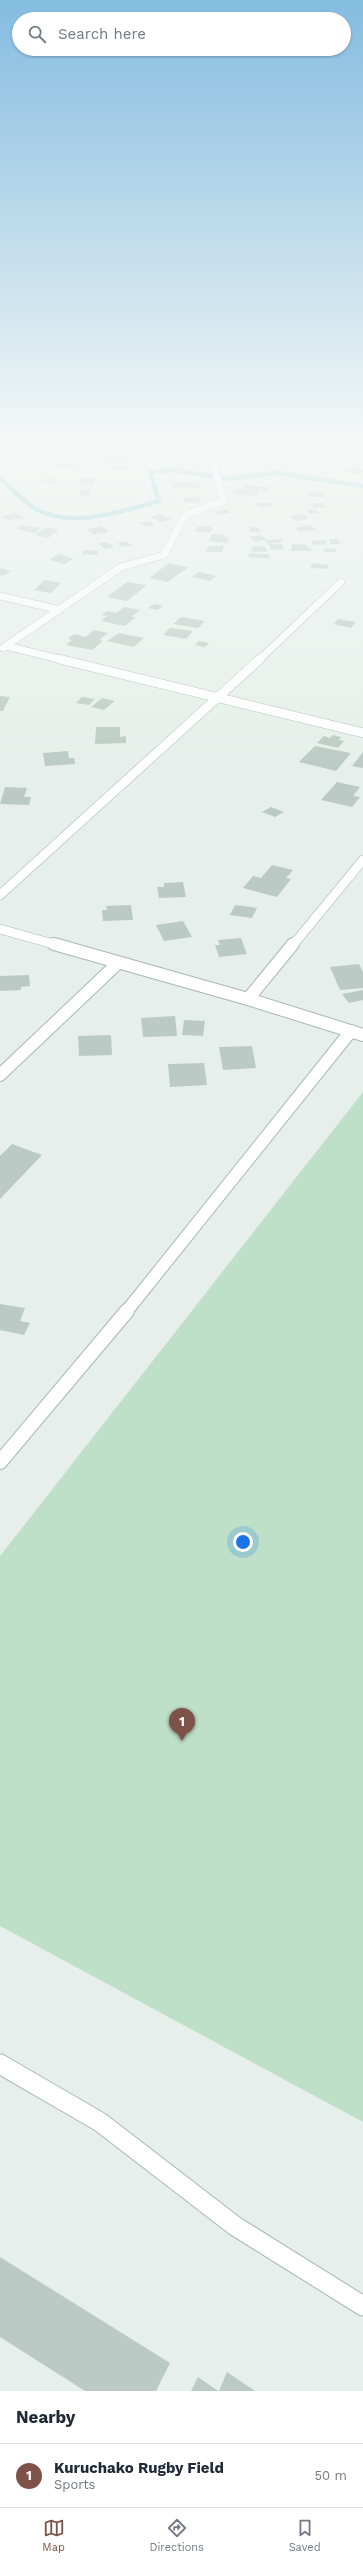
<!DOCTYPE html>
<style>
:root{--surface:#fff;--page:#f6f6f7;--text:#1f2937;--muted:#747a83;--line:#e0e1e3;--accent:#7f5249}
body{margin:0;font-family:"Work Sans",sans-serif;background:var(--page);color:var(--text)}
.you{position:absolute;left:243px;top:1542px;width:14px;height:14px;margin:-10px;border:3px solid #fff;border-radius:50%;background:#1a73e8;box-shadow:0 0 0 6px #1a73e833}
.badge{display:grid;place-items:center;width:26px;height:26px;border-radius:50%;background:var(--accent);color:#fff;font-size:13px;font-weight:700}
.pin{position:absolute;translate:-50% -33px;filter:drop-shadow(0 1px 2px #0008)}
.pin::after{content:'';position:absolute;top:21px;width:14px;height:12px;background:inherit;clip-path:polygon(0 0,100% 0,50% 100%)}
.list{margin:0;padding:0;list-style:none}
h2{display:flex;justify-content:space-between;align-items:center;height:52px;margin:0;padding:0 16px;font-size:17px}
h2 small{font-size:13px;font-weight:400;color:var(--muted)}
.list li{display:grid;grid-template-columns:26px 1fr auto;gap:12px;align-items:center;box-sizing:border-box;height:64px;padding:0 16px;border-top:1px solid var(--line)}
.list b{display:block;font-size:15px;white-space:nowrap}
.list p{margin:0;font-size:13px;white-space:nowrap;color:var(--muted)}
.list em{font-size:13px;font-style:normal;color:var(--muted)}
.icon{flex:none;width:22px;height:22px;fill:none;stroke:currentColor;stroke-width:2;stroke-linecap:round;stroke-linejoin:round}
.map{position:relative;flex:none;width:363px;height:2391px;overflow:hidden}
.search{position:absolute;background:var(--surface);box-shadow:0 1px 3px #0004;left:12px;right:12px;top:12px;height:44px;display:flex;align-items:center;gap:10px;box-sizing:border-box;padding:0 14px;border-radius:22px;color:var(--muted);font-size:15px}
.sheet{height:116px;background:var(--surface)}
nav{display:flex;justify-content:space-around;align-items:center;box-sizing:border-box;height:56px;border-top:1px solid var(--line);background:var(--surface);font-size:11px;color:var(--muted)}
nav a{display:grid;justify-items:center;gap:2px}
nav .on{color:var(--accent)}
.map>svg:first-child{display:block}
.green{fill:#bfe0c8}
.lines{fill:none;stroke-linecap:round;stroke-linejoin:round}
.stream{stroke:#8ec9d4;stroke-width:4.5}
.building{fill:#bbcac4}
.minor-far4-casing{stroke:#a8b8b2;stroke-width:8}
.minor-far3-casing{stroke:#a8b8b2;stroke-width:10}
.minor-far2-casing{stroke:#a8b8b2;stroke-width:14}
.minor-far1-casing{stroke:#a8b8b2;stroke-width:16}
.minor-casing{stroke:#a8b8b2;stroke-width:21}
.minor-far4{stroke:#fff;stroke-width:7}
.minor-far3{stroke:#fff;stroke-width:9}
.minor-far2{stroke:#fff;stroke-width:12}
.minor-far1{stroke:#fff;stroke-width:14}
.minor{stroke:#fff;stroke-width:19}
</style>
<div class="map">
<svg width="363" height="2391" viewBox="0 0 363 2391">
<rect width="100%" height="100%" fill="#e6efeb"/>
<path class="green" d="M363 1092V2122L0 1926V1556Z"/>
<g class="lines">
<path class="stream" d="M0 479C12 488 22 501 36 509 72 529 122 511 159 501L150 472 172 470 231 479 277 473 363 486"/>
</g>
<g class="building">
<path d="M180 445 198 447 194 450 176 448Z"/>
<path d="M112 454 128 457 120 462 104 459Z"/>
<path d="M57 463 74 464 73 468 56 466Z"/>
<path d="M114 465H127L125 469H112Z"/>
<path d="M350 468 363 470V472L358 474 344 471Z"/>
<path d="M50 478 58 482 49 484 41 480Z"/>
<path d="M81 478 95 479 93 485 78 484Z"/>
<path d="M197 482 201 488 175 489 172 483Z"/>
<path d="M246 485 270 487 268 491H260L257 496 233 494 237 488 244 489Z"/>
<path d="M81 490H91L90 496 79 495Z"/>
<path d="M322 491 325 497H311L308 492Z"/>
<path d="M197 496 202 502 187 503 181 498Z"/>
<path d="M261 502H270L275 506 261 508 254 503Z"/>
<path d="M324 503 327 507 314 508 311 504Z"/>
<path d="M226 509 231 513 218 515 213 512Z"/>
<path d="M315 509 320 513 311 514 306 510Z"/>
<path d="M15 513 26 518 10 520 2 517Z"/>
<path d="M301 513 309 519 296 521 289 517Z"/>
<path d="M160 514 172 519 161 522 149 517Z"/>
<path d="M140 522H151L154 525 146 527Z"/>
<path d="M22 525 41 528 35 533 16 529Z"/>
<path d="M310 525 316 530 300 532 295 528Z"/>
<path d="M101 526 109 532 94 535 86 529Z"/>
<path d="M199 526H209L213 529 209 533 194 531Z"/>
<path d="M46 527 59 530 48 538 35 535Z"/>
<path d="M249 527H257L262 532H250Z"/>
<path d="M212 534 226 535V537L229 538 227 543 209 541Z"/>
<path d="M261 535 267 540 281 539 283 542 268 544 265 540 255 542 249 537Z"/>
<path d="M329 539H338L340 544H330Z"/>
<path d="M325 540 327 544 313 545 312 541Z"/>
<path d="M107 542 114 547 105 549 98 544Z"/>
<path d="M127 542 132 546 122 547 117 543Z"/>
<path d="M269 544H282L285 549 271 550Z"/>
<path d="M292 544 307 545V547L311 548V551H291Z"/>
<path d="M208 546H224L222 552H206Z"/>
<path d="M264 546 268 550 266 552H253L251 547Z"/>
<path d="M336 548 337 552H325L324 549Z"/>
<path d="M84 550 98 551 97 555 82 554Z"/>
<path d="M250 553 266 554 270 555 269 559 248 557Z"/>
<path d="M59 554 74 559 64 564 49 560Z"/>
<path d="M169 563 188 567 168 582 149 578Z"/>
<path d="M312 563 329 565 327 569 311 568Z"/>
<path d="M0 568 11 571 2 576 0 575Z"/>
<path d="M199 572 217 576 210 581 192 577Z"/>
<path d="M44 580 61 583 51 593 34 590Z"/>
<path d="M127 582 147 585 127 601 107 597Z"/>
<path d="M154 604 163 606 157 610 148 608Z"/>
<path d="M124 607 140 610 131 617H136L125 626 101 621 107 616 102 615 107 611 116 613Z"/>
<path d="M181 617 205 621 198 628 173 624Z"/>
<path d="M338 619 356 622 351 628 334 624Z"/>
<path d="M170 628 193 631 186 639 163 635Z"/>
<path d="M94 630 108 633 99 640 103 641 92 650 66 645 72 640 68 639 74 634 86 637Z"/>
<path d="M119 633 144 638 133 647 107 641Z"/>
<path d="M199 641 209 643 205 647 195 645Z"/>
<path d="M0 696 10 697 3 711H0Z"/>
<path d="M82 697 95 699 89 705 76 703Z"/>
<path d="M102 698 115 701 104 710 91 707Z"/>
<path d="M96 727H120V737L126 736V743L95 744Z"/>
<path d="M333 735 341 737 339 740 344 741 338 748 317 743 324 736 330 738Z"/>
<path d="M315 746 351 753 336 771 299 762Z"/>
<path d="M68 751 69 758H74L75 764 45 766 43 753Z"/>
<path d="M363 752V768L352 766Z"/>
<path d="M337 782 360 787 353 796 360 797 352 807 321 800Z"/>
<path d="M5 787 27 788 24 797H31L29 805 0 804Z"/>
<path d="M271 807 284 812 275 817 262 812Z"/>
<path d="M272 865 293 870 286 878 291 879 277 897 243 888 253 876 261 878Z"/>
<path d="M183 882 186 897 159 898 157 887H164V883Z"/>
<path d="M131 905 133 920 103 921 102 910H107L106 906Z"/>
<path d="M235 905 257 908 252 918 230 915Z"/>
<path d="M183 921 192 937 164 941 156 925Z"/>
<path d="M241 938 247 954 219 957 215 945H220L218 940Z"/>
<path d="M359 964 363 972V988L340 990 330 967Z"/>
<path d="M29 975 30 986 21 987V990L0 991V976Z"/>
<path d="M363 990V1000L349 1003 342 994Z"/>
<path d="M175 1016 177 1036 143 1037 141 1018Z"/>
<path d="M184 1020 205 1021 203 1036 182 1035Z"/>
<path d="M111 1035 112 1055 79 1056 78 1036Z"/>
<path d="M252 1046 256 1068 223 1070 219 1047Z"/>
<path d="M204 1063 207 1085 170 1087 168 1064Z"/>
<path d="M12 1144 42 1155 0 1199V1156Z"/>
<path d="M0 1304 25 1308 20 1321 30 1323 24 1335 0 1330Z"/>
<path d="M0 2257 170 2363 156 2391H85L0 2337Z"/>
<path d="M227 2372 255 2391H219Z"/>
<path d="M198 2377 218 2391H191Z"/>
</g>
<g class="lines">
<defs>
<g id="minor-far4">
<path d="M0 596 60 610"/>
<path d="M6 646 63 660"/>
<path d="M3 648 121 567 164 555 185 515 224 501 215 469 226 441"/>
<path d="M259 660 341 582"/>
</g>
<g id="minor-far3">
<path d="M59 659 363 733"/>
<path d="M0 895 260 659"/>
<path d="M0 929 57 945"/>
<path d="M293 945 363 860"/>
</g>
<g id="minor-far2">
<path d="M54 944 248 999 363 1035"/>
<path d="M248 999 293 944"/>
<path d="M0 1075 118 963"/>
<path d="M126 1312 351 1031"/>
</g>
<path id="minor-far1" d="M0 1462 127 1311"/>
<path id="minor" d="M0 2064 100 2122 235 2226 363 2306"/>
</defs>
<use href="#minor-far4" class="minor-far4-casing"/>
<use href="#minor-far3" class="minor-far3-casing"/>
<use href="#minor-far2" class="minor-far2-casing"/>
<use href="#minor-far1" class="minor-far1-casing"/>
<use href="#minor" class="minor-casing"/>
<use href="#minor-far4" class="minor-far4"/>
<use href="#minor-far3" class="minor-far3"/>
<use href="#minor-far2" class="minor-far2"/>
<use href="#minor-far1" class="minor-far1"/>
<use href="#minor" class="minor"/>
</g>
<linearGradient id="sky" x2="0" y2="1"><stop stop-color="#84bce0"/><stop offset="0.57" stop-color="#f4f8f6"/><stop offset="1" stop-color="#f4f8f6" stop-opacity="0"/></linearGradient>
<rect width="363" height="772" fill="url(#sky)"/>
</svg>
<div class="you"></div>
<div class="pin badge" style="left:182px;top:1741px">1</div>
<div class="search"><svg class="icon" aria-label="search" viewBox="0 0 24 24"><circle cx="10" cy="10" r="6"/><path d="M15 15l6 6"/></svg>Search here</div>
</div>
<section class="sheet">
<h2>Nearby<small></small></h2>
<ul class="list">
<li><span class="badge">1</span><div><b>Kuruchako Rugby Field</b><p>Sports</p></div><em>50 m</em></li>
</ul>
</section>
<nav>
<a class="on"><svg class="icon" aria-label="map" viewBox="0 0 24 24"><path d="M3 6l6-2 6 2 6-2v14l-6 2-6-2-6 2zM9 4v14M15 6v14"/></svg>Map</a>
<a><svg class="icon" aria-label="directions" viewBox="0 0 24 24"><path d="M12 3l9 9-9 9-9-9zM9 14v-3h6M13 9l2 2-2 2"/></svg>Directions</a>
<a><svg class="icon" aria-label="saved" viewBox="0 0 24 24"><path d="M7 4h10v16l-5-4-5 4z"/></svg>Saved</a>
</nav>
